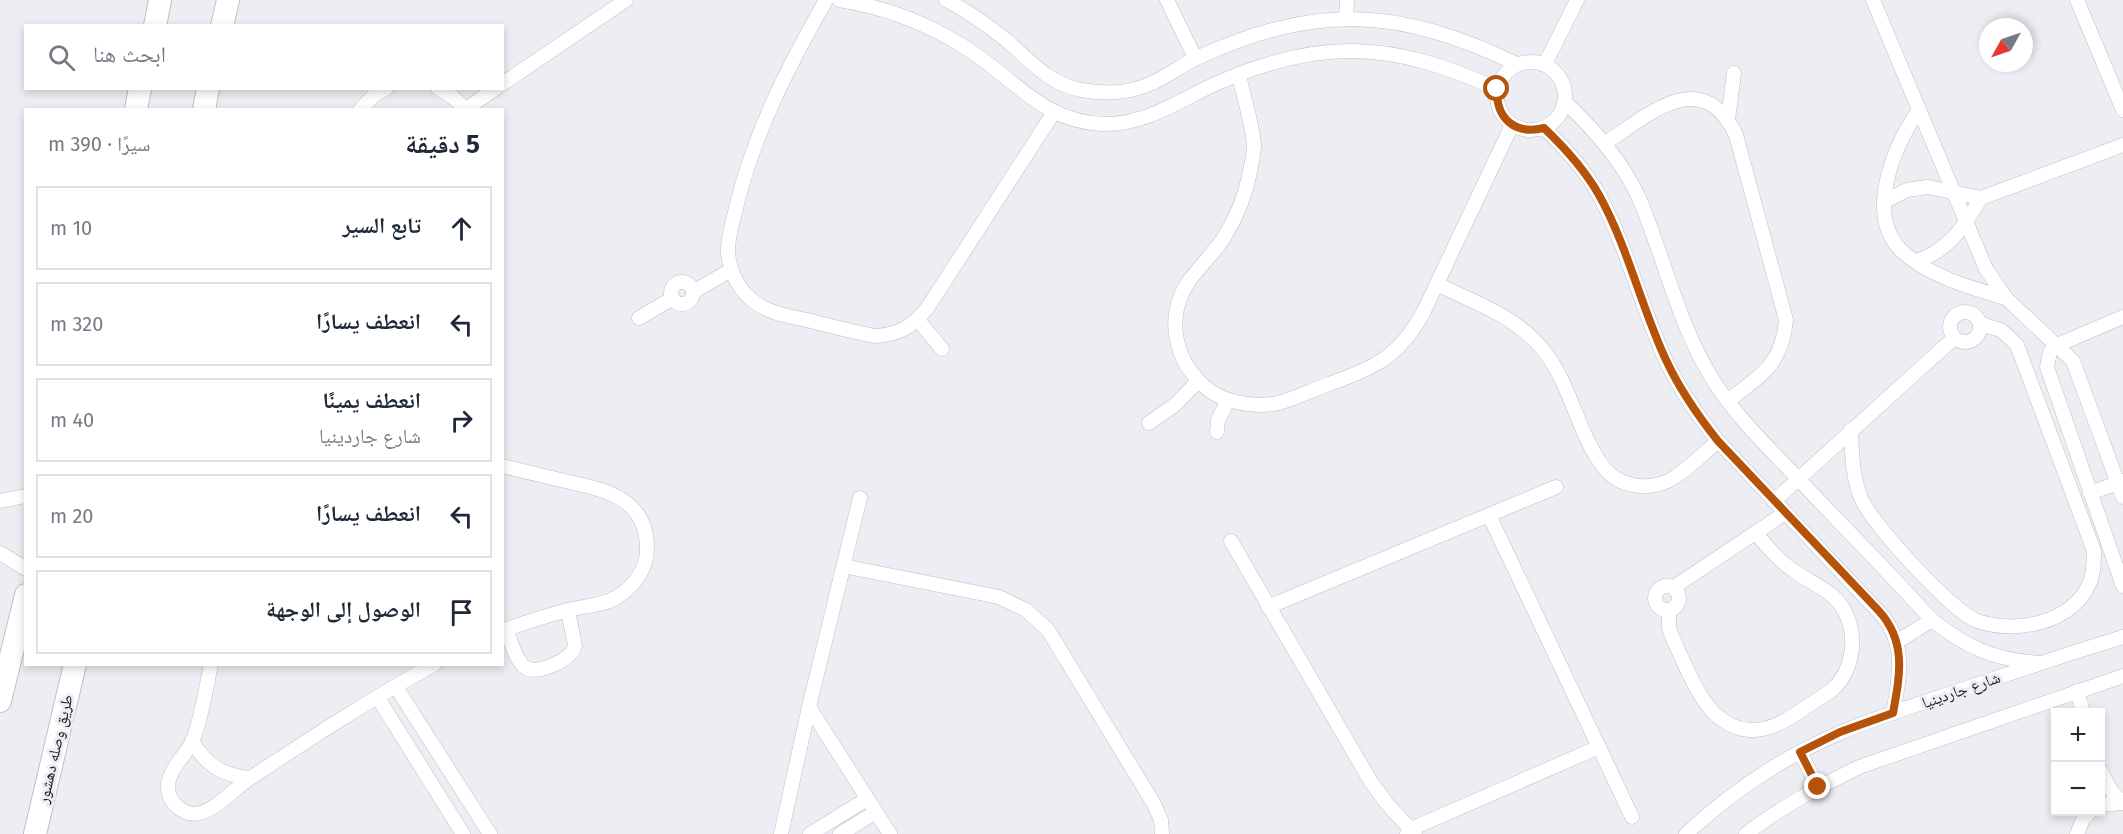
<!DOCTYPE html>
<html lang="ar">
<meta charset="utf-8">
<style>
:root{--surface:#fff;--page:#f2f2f3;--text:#1f2937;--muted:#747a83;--line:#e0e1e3}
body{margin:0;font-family:"Fira Sans","Noto Naskh Arabic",sans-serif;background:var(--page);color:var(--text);direction:rtl}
.controls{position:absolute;right:18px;bottom:18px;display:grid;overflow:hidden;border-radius:0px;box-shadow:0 3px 9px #0003}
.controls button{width:54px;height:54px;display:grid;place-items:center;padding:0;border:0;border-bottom:2px solid var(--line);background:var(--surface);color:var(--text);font:30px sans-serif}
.compass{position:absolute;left:1979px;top:18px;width:54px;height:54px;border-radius:50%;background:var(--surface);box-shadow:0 3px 9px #0003;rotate:230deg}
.stop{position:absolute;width:18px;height:18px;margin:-14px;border:4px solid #b45309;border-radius:50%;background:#fff}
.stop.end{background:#b45309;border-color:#fff;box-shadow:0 2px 6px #0008}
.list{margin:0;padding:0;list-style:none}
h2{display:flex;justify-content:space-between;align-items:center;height:78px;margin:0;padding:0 24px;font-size:26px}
h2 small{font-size:20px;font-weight:400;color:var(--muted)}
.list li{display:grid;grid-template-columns:39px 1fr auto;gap:18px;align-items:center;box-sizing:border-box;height:84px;margin:0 12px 12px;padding:0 12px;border:2px solid var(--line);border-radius:0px}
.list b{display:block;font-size:22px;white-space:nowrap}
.list p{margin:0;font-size:20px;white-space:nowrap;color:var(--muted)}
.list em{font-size:20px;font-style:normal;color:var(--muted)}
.icon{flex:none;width:33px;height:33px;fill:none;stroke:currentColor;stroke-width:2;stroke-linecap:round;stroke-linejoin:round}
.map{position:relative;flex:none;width:2123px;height:834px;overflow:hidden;direction:ltr}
.search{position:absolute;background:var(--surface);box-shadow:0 3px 9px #0003;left:24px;top:24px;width:480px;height:66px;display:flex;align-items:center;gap:15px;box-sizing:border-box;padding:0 21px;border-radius:0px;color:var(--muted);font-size:22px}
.panel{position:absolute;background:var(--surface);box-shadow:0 3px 9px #0003;left:24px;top:108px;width:480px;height:558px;border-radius:0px;direction:rtl}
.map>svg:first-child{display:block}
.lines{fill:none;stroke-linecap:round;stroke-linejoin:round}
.minor-casing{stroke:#bfc0c6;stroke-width:15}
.primary-casing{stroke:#bfc0c6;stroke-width:24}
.minor{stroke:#fff;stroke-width:14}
.primary{stroke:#fff;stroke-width:22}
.route{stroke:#b45309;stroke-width:8}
.labels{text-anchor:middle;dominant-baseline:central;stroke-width:6;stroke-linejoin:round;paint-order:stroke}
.street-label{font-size:16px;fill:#202023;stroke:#ededf4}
</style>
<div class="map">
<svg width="2123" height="834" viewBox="0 0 2123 834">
<rect width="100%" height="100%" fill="#ededf4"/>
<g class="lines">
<defs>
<g id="minor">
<path d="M826 0C788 67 754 133 736 208 733 222 727 239 728 253 730 272 739 292 756 303 771 314 789 316 807 320 829 326 851 331 874 336 898 335 913 327 928 307L1054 112"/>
<path d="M839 0C885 7 927 23 966 48 1014 78 1044 124 1107 124 1145 124 1179 101 1213 85 1319 37 1392 41 1497 89"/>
<path d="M946 0C968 11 987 25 1006 40 1030 60 1047 83 1081 90 1104 94 1129 94 1152 83 1168 76 1183 64 1199 57 1318 3 1400 8 1517 64"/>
<path d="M1167 0 1195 58"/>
<path d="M1873 0 1986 269 2006 298 2073 361 2123 497"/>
<path d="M2077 0 2123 110"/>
<path d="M1346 18 1347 0"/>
<circle cx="1531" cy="96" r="34"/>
<path d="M1545 64 1577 0"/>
<path d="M1239 74C1243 96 1252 122 1254 145 1254 154 1251 167 1249 176 1245 197 1235 220 1223 239 1213 254 1200 266 1189 281 1165 316 1174 360 1205 387 1222 402 1251 407 1273 404 1291 401 1311 390 1329 384 1375 367 1398 358 1423 313L1512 125"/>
<path d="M502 84 626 0"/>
<path d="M438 88 454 98 466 110"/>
<path d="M1565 102C1595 130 1622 161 1639 198 1664 257 1677 320 1710 375 1730 409 1758 437 1785 465 1834 517 1884 567 1932 620 1967 648 1995 660 2040 663"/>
<path d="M466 109 496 88"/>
<path d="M360 110 374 95 387 88"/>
<path d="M1919 110C1894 146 1863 217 1904 253 1931 277 1972 288 2005 298"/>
<path d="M1728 119 1734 73"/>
<path d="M1544 128C1565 148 1585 170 1599 195 1627 247 1641 307 1666 361 1680 390 1698 416 1718 441L1878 611C1907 641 1900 675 1893 713"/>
<path d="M1605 143C1649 115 1702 64 1736 135L1786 320C1782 365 1761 375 1728 401"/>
<path d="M1885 201 1907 190 1928 187 1981 198 2123 145"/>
<path d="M1916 261C1949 251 1964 226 1981 198"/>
<circle cx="682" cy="293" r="11"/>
<path d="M1437 284C1475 303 1518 317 1544 351 1571 385 1577 431 1602 465 1619 489 1652 492 1675 477 1690 467 1704 453 1718 441"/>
<path d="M693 292 731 270"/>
<circle cx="1965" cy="327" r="15"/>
<path d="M2123 317 2055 346 2050 352 2047 367 2123 586"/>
<path d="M639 318 673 298"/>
<path d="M918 320 942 349"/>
<path d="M1149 423 1176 404 1198 381"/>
<path d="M1851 430C1852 454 1852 475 1861 498 1871 523 1950 609 1975 620 2012 635 2074 624 2090 582 2094 572 2094 562 2094 551L2017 345 2001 330 1980 324"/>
<path d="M1217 432 1218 420 1228 400"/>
<path d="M502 466C523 471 544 476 565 481 606 490 647 498 647 549 647 570 633 587 617 597 603 606 583 606 568 610 546 616 523 623 502 631"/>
<path d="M2090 493 2123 481"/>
<path d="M0 501 26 496"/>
<path d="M1774 501 1954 338"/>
<path d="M1489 515 1632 817"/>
<path d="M1231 541 1371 782 1388 805 1415 834"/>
<path d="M0 553 26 569"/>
<path d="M843 566 999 597 1026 610 1048 630 1154 804 1161 820 1162 834"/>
<circle cx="1667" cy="598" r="12"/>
<path d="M1674 587 1785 513"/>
<path d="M1268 607 1556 487"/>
<path d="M1669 610V627L1671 634C1681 656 1698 699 1715 714 1748 744 1779 727 1809 705 1817 700 1825 695 1832 690 1854 670 1858 635 1844 610 1833 590 1812 584 1794 571 1779 561 1767 547 1756 533"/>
<path d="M506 630C511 641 516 662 526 668 537 675 572 660 575 646L568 610"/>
<path d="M1898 641 1932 620"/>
<path d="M211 664C206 689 202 716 193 740 186 756 167 770 168 788 169 803 184 817 200 813 219 808 235 787 252 777 311 738 372 698 435 664"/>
<path d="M396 687 490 834"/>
<path d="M2077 691 2083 712"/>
<path d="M378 698 463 834"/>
<path d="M809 707 890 834"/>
<path d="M192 741C206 765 223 776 250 778"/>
<path d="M1800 752 1818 787"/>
<path d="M2100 770 2112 792 2122 802"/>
<path d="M2100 805 2123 803"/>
<path d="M781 834 809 707 860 498"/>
<path d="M810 834 867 799"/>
<path d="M840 834 876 812"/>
<path d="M1407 834 1411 829 1599 747"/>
<path d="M1686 834C1731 792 1785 756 1842 732 1880 716 1919 704 1958 691 2013 672 2068 654 2123 637"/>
<path d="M1746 834C1781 807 1819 787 1859 767L2123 676"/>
<path d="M2077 834 2083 819 2090 812"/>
</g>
<g id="primary">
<path d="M155 26 160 0"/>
<path d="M222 26 228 0"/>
<path d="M136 110 140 88"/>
<path d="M204 110 208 88"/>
<path d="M0 701 26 595"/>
<path d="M35 834 75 664"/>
</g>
</defs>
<use href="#minor" class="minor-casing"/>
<use href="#primary" class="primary-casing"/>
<use href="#minor" class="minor"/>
<use href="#primary" class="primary"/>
</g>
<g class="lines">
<path class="route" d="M1497 89C1496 119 1515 135 1544 128 1565 148 1585 170 1599 195 1628 247 1641 307 1666 360 1680 390 1698 416 1718 441L1878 610C1907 641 1900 675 1893 713L1840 732 1800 752 1818 787"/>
</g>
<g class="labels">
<g class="street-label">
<text transform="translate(1961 690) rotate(-19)">شارع جاردينيا</text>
<text transform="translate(55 749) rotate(-77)">طريق وصله دهشور</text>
</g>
</g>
</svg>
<div class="controls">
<button>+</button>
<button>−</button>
</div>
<svg class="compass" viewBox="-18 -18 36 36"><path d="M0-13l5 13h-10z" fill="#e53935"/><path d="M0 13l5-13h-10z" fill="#747a83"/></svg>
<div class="stop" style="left:1497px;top:89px"></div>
<div class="stop end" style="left:1818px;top:787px"></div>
<div class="search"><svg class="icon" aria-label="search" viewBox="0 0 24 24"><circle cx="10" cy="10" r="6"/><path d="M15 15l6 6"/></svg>ابحث هنا</div>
<section class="panel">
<h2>5 دقيقة<small>سيرًا · 390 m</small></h2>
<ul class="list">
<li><svg class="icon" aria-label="ahead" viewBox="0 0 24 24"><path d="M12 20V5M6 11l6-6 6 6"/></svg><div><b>تابع السير</b></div><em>10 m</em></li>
<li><svg class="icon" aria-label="left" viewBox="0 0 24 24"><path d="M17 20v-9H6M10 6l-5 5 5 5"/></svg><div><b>انعطف يسارًا</b></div><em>320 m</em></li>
<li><svg class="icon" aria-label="right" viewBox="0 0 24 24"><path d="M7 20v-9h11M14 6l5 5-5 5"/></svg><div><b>انعطف يمينًا</b><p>شارع جاردينيا</p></div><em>40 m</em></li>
<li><svg class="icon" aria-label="left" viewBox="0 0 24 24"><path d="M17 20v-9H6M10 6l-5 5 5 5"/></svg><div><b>انعطف يسارًا</b></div><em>20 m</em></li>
<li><svg class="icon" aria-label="arrive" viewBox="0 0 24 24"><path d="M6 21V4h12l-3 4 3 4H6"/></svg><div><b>الوصول إلى الوجهة</b></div></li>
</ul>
</section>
</div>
